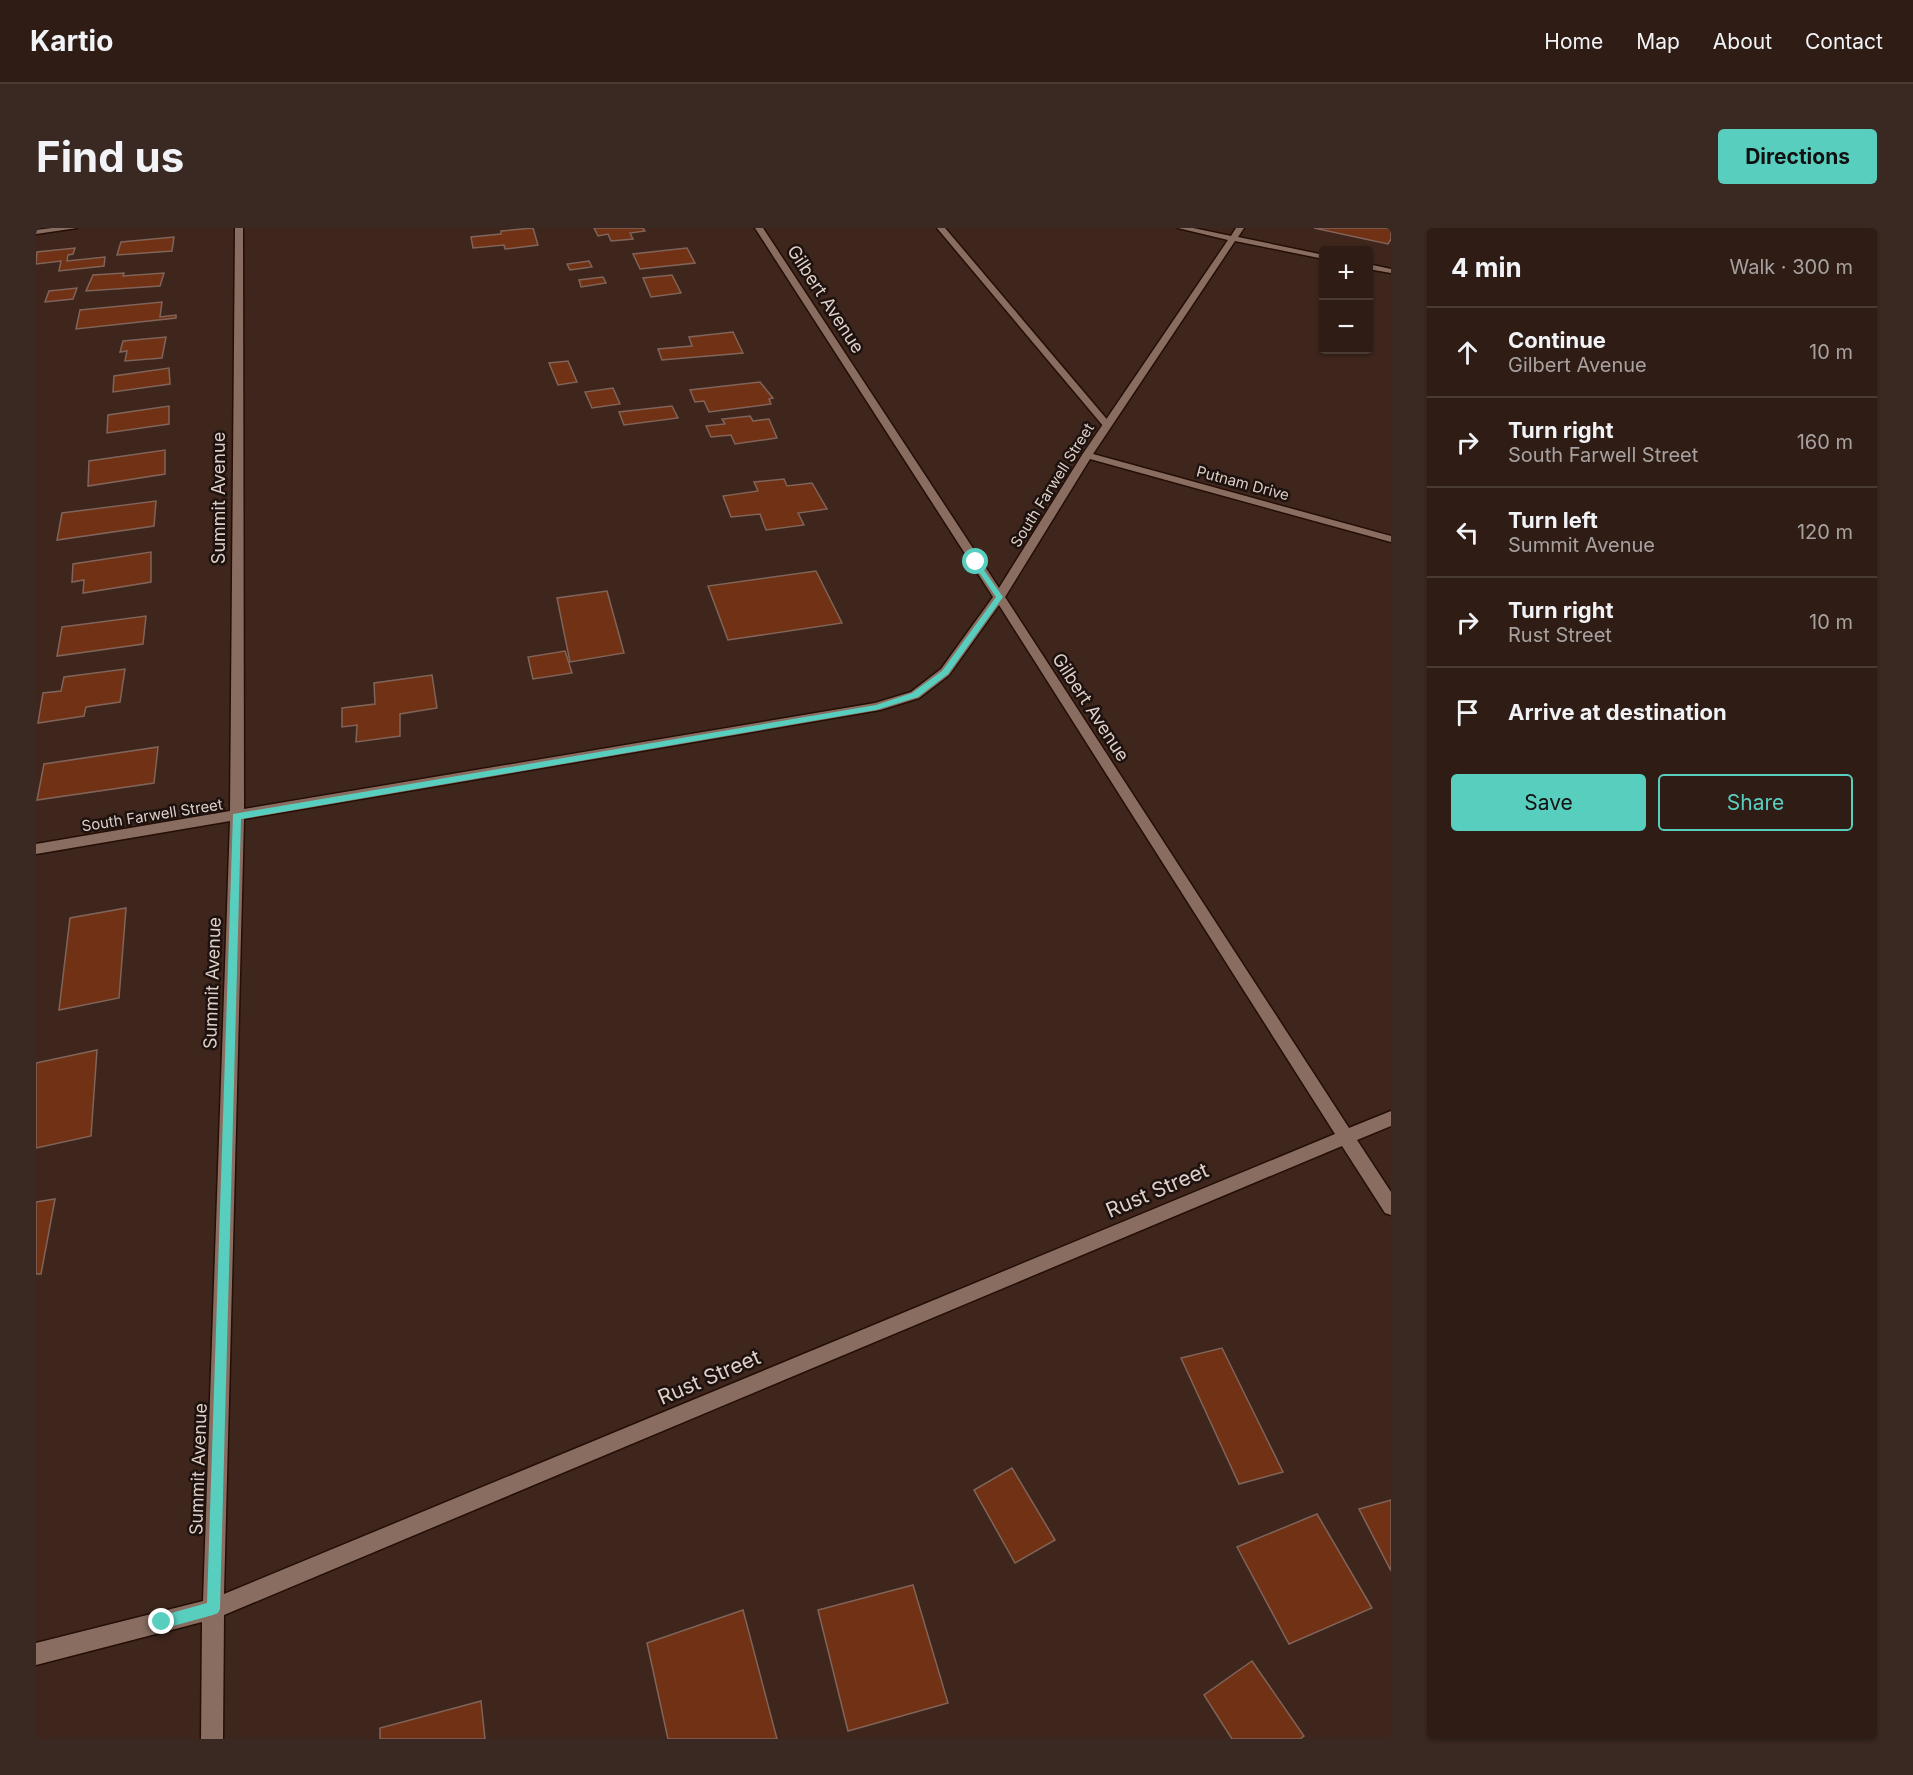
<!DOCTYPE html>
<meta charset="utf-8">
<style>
:root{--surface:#2e1c15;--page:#3a2922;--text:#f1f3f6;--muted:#a7a1a0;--line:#493a34;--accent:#58cebf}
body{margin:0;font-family:Inter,sans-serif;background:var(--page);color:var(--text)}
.controls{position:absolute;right:18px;top:18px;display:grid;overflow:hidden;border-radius:6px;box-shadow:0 2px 4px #0004}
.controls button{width:54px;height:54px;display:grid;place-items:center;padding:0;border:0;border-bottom:2px solid var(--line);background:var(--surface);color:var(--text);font:30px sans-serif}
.stop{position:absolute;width:18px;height:18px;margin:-14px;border:4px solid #58cebf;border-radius:50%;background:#fff}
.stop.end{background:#58cebf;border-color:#fff;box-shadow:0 2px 6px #0008}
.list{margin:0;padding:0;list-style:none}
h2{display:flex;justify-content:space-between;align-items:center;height:78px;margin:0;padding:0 24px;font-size:26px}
h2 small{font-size:20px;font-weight:400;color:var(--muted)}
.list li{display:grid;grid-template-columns:39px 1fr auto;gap:18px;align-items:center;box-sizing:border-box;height:90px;padding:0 24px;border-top:2px solid var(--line)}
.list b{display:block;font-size:22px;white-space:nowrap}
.list p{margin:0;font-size:20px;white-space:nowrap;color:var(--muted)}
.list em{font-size:20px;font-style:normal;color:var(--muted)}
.actions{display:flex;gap:12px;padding:18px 24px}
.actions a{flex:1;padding:14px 0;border:2px solid var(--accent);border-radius:6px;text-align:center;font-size:21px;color:var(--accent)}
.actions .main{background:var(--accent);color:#111}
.icon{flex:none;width:33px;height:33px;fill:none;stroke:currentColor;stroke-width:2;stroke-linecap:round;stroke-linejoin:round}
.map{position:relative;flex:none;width:1355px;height:1511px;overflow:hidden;border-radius:6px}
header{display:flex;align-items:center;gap:36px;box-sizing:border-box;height:84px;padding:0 30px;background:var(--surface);border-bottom:2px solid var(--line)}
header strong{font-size:28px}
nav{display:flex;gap:33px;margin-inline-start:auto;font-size:21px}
.intro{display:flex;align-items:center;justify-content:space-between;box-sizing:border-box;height:144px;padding:0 36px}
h1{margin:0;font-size:42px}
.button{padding:15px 27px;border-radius:6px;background:var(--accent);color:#111;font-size:21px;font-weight:700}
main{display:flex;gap:36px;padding:0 36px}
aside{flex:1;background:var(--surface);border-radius:6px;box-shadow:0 2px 4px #0004}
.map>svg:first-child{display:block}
.building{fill:#703114;stroke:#806459;stroke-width:1.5}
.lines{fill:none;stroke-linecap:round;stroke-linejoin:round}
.lane-casing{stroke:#240e06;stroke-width:3}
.street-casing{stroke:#240e06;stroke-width:3}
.lane{fill:#896d61;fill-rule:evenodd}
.street{fill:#896d61;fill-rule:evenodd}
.route{fill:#58cebf}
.labels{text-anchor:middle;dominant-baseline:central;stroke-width:5;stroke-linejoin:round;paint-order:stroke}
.far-street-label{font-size:15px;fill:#dfcfc9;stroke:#1d120e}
.street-label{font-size:18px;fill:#dfcfc9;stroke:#1d120e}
.near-street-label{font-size:21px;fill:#dfcfc9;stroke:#1d120e}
</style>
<header>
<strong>Kartio</strong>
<nav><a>Home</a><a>Map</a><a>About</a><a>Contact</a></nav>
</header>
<div class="intro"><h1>Find us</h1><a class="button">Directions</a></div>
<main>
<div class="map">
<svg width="1355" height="1511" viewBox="0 0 1355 1511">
<rect width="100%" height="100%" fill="#3e261c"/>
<g class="building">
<path d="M497 0 502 17 469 21 468 17 437 20 435 9 465 6V3Z"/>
<path d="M558 0H607L609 3 594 5 597 11 575 13 572 6 562 8Z"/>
<path d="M1278 0H1349L1355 1V11L1352 16Z"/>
<path d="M138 9 136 23 81 27 85 14Z"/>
<path d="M39 20 37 26 32 27 31 33 69 29 68 38 23 43 25 33 0 36 1 24Z"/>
<path d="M651 20 659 35 604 41 597 26Z"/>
<path d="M553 33 556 39 534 42 531 36Z"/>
<path d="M88 45 87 48 128 45 124 58 50 63 57 47Z"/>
<path d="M636 47 645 65 615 69 607 50Z"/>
<path d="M567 49 570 55 545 59 543 52Z"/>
<path d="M41 60 37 71 9 74 13 63Z"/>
<path d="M126 74 124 89 140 87V90L40 101 44 82Z"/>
<path d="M697 104 707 125 626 132 622 121 656 118 653 109Z"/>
<path d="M130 109 126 130 89 133 91 123 84 124 87 113Z"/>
<path d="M532 133 541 154 522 157 513 135Z"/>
<path d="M133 140 134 156 77 164 78 148Z"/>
<path d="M724 154 737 170 733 171 735 176 673 184 668 173 659 174 654 162Z"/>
<path d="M577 160 584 176 556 180 549 164Z"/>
<path d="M133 178V196L71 205 72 187Z"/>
<path d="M636 178 642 190 588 197 583 184Z"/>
<path d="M714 188 717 193 733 191 741 210 699 216 695 207 675 209 670 198 689 196 686 191Z"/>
<path d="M129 222V246L52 258 53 233Z"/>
<path d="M748 251 751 258 776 255 791 281 762 285 768 297 730 302 724 286 695 289 687 268 722 263 718 254Z"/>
<path d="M120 273 118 298 21 312 26 285Z"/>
<path d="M115 324V354L47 365 48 352 36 354 37 336Z"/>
<path d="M780 343 806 395 692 412 672 358Z"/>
<path d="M571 363 588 425 534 434 521 370Z"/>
<path d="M110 388 107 416 21 428 26 399Z"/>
<path d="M529 423 536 445 497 451 492 429Z"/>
<path d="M89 441 84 474 50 479 48 488 2 495 7 465 25 463 28 449Z"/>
<path d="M396 447 401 480 364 486V508L320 514 321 497 306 499V480L339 476 338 455Z"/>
<path d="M122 519 118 555 1 572 8 536Z"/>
<path d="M90 680 83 770 23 782 34 690Z"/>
<path d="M61 822 55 908 0 920V835Z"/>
<path d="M19 971 5 1046H0V974Z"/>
<path d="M1186 1120 1247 1244 1203 1256 1145 1130Z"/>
<path d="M976 1240 1019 1312 979 1335 938 1262Z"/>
<path d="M1355 1272V1343L1323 1281Z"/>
<path d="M1281 1286 1336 1380 1253 1416 1201 1319Z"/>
<path d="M877 1357 912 1475 812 1503 782 1382Z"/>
<path d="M707 1382 741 1511H632L611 1415Z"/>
<path d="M1216 1433 1268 1508 1264 1511H1196L1168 1467Z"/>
<path d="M445 1473 449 1511H344V1500Z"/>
</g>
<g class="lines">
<defs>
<path id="lane" d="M901 0H909L1074 195V199H1068Z"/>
<g id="street">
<path d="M16 0H41L0 6V2Z"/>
<path d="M199 0H207L208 581 839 475 875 464 905 441 957 369 719 0H727L963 360 1046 227 1192 12 1142 0H1157L1195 8 1200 0H1208L1202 9 1288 27V31L1199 13 1057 226 1355 308V314L1054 231 969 369 1313 900 1355 883V898L1321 912 1355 964V987L1349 985 1306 918 188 1387 187 1511H165L166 1394 0 1437V1415L167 1373 194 593 0 626V616L194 583ZM963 377 1299 906 188 1366 208 591 844 482 883 470 913 447Z"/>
<path d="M1332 36 1355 41V45L1332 41Z"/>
</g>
</defs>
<use href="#lane" class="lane-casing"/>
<use href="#street" class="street-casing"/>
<use href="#lane" class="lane"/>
<use href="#street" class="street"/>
</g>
<path class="route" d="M940 331 967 369 912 446 882 469 840 482 205 591 184 1381 182 1385 177 1387 126 1401 121 1399 119 1394 121 1389 171 1375 197 586 840 477 876 465 906 443 960 369 936 334Z"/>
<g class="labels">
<g class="far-street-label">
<text transform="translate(1207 255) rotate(15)">Putnam Drive</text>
<text transform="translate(1016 257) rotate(-58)">South Farwell Street</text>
<text transform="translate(116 587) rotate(-9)">South Farwell Street</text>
</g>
<g class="street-label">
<text transform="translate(790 71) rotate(57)">Gilbert Avenue</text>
<text transform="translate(182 270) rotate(-90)">Summit Avenue</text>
<text transform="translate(1055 479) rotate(57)">Gilbert Avenue</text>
<text transform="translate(176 755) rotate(-88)">Summit Avenue</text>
<text transform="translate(162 1241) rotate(-88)">Summit Avenue</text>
</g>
<g class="near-street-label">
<text transform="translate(1121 962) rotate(-23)">Rust Street</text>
<text transform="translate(673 1149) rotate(-23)">Rust Street</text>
</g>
</g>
</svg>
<div class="controls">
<button>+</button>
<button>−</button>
</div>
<div class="stop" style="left:940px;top:334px"></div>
<div class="stop end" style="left:126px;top:1394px"></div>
</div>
<aside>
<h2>4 min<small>Walk · 300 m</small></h2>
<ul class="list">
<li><svg class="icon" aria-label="ahead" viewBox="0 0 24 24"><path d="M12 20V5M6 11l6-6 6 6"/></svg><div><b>Continue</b><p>Gilbert Avenue</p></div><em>10 m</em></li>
<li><svg class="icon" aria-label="right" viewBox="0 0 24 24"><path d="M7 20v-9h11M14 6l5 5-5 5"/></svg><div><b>Turn right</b><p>South Farwell Street</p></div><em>160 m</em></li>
<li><svg class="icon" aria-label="left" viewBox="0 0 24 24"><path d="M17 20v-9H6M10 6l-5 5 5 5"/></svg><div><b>Turn left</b><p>Summit Avenue</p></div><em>120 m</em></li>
<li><svg class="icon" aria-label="right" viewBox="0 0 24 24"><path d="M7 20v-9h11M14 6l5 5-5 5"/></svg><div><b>Turn right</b><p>Rust Street</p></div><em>10 m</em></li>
<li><svg class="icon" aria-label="arrive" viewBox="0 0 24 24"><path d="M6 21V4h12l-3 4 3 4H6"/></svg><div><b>Arrive at destination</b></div></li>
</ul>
<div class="actions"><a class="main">Save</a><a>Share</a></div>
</aside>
</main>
